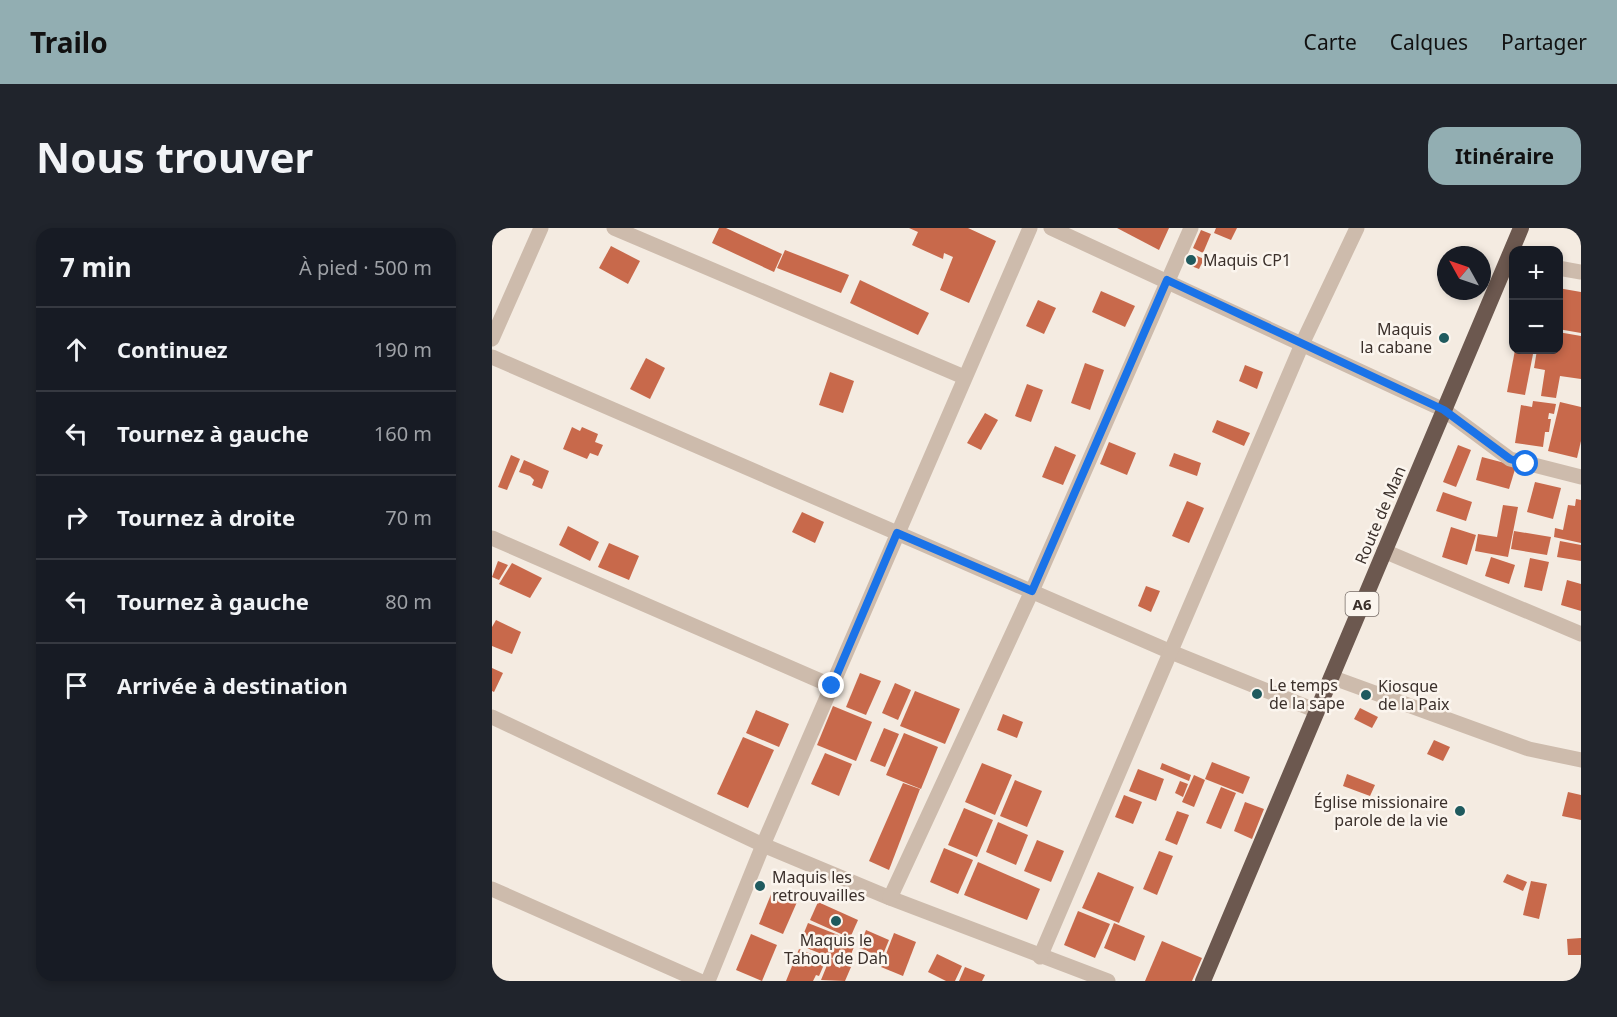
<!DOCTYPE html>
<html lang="fr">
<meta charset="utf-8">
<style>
:root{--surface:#171b24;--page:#20242c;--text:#f1f3f6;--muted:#9ea1a6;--line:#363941;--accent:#92aeb2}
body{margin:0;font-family:"Noto Sans",sans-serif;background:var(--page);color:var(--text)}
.controls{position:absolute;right:18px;top:18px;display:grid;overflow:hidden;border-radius:12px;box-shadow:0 3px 9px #0003}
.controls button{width:54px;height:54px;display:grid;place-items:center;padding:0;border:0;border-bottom:2px solid var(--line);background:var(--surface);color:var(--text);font:30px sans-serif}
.compass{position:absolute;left:945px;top:18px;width:54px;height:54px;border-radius:50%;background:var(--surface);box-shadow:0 3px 9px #0003;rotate:310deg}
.stop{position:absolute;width:18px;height:18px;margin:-14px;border:4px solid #1a73e8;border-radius:50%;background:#fff}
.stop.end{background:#1a73e8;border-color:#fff;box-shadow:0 2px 6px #0008}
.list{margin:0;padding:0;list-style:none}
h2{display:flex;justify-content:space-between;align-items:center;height:78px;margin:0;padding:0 24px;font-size:26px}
h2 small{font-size:20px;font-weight:400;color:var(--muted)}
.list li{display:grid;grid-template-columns:39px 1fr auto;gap:18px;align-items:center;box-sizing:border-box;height:84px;padding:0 24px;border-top:2px solid var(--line)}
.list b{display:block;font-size:22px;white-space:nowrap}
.list em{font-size:20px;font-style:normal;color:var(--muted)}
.icon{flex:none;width:33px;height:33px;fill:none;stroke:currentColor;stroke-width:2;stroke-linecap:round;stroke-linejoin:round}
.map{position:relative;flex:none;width:1089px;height:753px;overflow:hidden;border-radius:18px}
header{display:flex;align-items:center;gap:36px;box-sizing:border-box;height:84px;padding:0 30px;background:var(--accent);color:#111}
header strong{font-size:28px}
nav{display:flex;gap:33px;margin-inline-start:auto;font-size:21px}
.intro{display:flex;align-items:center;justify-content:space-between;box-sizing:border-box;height:144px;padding:0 36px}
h1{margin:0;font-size:42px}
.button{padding:15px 27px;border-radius:18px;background:var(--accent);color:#111;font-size:21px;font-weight:700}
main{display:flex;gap:36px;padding:0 36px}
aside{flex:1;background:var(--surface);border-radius:18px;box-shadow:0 3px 9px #0003}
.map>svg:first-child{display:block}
.building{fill:#c8694b}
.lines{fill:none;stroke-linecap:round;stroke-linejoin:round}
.minor{stroke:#cdbbac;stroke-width:15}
.tertiary{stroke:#cdbbac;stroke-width:15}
.trunk{stroke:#6c584f;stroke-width:16}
.route{stroke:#1a73e8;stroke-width:8}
.poi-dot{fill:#1f5a5e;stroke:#fbf5ee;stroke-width:2}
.labels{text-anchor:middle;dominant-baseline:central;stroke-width:5;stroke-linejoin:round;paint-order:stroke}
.shield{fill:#fbf5ee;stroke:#756b66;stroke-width:1.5}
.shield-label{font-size:15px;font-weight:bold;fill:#3b302b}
.poi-label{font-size:16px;fill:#3b302b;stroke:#fbf5ee;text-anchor:start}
.street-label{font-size:16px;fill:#3b302b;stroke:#fbf5ee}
</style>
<header>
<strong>Trailo</strong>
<nav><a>Carte</a><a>Calques</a><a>Partager</a></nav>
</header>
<div class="intro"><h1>Nous trouver</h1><a class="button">Itinéraire</a></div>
<main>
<aside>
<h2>7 min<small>À pied · 500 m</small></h2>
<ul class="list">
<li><svg class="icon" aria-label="ahead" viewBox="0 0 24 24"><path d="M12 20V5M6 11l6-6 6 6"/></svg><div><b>Continuez</b></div><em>190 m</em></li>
<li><svg class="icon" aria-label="left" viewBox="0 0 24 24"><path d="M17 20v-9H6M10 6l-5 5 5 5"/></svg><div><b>Tournez à gauche</b></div><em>160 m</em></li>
<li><svg class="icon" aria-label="right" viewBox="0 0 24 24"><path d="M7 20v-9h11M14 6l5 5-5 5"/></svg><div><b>Tournez à droite</b></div><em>70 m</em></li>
<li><svg class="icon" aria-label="left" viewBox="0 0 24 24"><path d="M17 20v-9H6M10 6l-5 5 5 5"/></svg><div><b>Tournez à gauche</b></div><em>80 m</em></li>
<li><svg class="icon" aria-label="arrive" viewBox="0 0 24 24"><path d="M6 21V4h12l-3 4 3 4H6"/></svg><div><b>Arrivée à destination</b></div></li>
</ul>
</aside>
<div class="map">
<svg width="1089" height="753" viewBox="0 0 1089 753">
<rect width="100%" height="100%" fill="#f4ebe1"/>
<g class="building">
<path d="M227 0H234L290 26 282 44 220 15Z"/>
<path d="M417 0H476L504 13 477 75 448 62 461 29 452 25 451 31 420 17 426 4Z"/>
<path d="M625 0H677L667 22Z"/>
<path d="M724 0H745L739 12 722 5Z"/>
<path d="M709 2 719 6 711 25 701 20Z"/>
<path d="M119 18 148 33 136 56 107 40Z"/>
<path d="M293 22 357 47 349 65 285 40Z"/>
<path d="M698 25 712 31 707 41 694 36Z"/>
<path d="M368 52 437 85 426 107 358 75Z"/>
<path d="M1066 60 1089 64V105L1066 101Z"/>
<path d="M609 63 643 78 633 99 600 84Z"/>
<path d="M546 72 564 80 552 106 534 98Z"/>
<path d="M1066 104 1089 108V151L1068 148 1064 170 1049 168 1053 142 1042 140 1045 122H1066Z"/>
<path d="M1023 122 1041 126 1033 167 1015 164Z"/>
<path d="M154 130 173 140 158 171 138 161Z"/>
<path d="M593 135 612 142 598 182 579 175Z"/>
<path d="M753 137 771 144 765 161 747 153Z"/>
<path d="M338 144 362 153 351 185 327 177Z"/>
<path d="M535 156 551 162 539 194 523 188Z"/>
<path d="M1041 173 1064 176 1062 186 1057 185 1056 191H1059L1057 204H1053L1051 219 1023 215 1029 177 1040 179Z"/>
<path d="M1068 174 1089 179V213L1085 230 1056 223Z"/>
<path d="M493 185 506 192 489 222 475 215Z"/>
<path d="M725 192 758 205 752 218 720 204Z"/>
<path d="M80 199 88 203 90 199 106 206 103 214 111 217 106 228 98 225 95 231 71 221Z"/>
<path d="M617 214 644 225 635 247 608 236Z"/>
<path d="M966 217 979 222 964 259 951 254Z"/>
<path d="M563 218 584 227 571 257 550 249Z"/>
<path d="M682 225 709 235 705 248 677 238Z"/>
<path d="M19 227 28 231 15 262 6 259Z"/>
<path d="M990 229 1024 238 1017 261 984 252Z"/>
<path d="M32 232 57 243 50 261 40 257 42 252 38 248 27 244Z"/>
<path d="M1043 254 1069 260 1061 291 1035 284Z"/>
<path d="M951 264 980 274 974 293 944 283Z"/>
<path d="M1084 271 1089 272V315L1062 309 1063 300 1071 302 1076 277 1083 278Z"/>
<path d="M695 273 712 280 697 315 680 308Z"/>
<path d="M1011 277 1026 279 1016 329 983 323 986 306 1005 309Z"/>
<path d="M310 284 332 294 323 315 300 304Z"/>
<path d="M76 298 107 314 98 333 67 317Z"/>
<path d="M959 299 984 307 975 337 950 329Z"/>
<path d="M1022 303 1059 309 1055 327 1019 321Z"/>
<path d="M1068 313 1089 317V333L1065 329Z"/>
<path d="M117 315 147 328 137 352 106 339Z"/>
<path d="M999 329 1023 337 1017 356 993 348Z"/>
<path d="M1038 330 1057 334 1050 363 1032 359Z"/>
<path d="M6 333 16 337 7 352 0 349Z"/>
<path d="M20 335 50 350 38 370 7 356Z"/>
<path d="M1075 352 1089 356V383L1069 377Z"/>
<path d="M654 358 668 363 659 384 646 378Z"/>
<path d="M4 392 29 404 20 426 0 418V399Z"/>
<path d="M0 440 11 445 2 464 0 463Z"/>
<path d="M368 445 389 453 374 487 354 479Z"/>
<path d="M403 455 419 462 406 492 390 485Z"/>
<path d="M423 463 468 481 453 516 408 498Z"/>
<path d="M341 478 380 494 364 533 325 517Z"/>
<path d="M868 480 886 489 880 500 862 491Z"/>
<path d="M264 482 297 496 287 519 254 505Z"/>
<path d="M511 486 531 494 525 510 505 502Z"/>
<path d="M392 500 407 506 393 539 378 533Z"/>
<path d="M412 505 446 519 429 561 394 547Z"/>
<path d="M251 509 282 522 256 580 225 566Z"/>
<path d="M942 512 958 519 951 533 935 526Z"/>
<path d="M333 525 360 536 347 568 319 556Z"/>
<path d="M720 534 758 549 751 566 713 551Z"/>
<path d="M490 535 520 547 503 587 473 574Z"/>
<path d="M670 535 699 547 697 553 668 541Z"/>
<path d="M646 541 672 551 664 573 637 563Z"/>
<path d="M855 546 883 557 878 568 851 558Z"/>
<path d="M702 547 713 552 702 579 690 574Z"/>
<path d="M523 552 550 563 535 599 508 588Z"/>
<path d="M688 553 696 556 691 569 683 565Z"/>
<path d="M411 555 428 561 397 642 377 633Z"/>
<path d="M729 559 744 565 729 601 714 595Z"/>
<path d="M1076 564 1089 567V592L1070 588Z"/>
<path d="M632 567 650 574 641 596 623 589Z"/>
<path d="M753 574 772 581 760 611 742 603Z"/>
<path d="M472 580 501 592 485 629 456 617Z"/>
<path d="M685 583 697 587 685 617 673 612Z"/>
<path d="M506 594 536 607 524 637 494 624Z"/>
<path d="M545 612 572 623 559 654 532 643Z"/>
<path d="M452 620 481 632 466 666 438 654Z"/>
<path d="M667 623 681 628 665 667 651 661Z"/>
<path d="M486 634 548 661 535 692 472 667Z"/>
<path d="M606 644 642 659 627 695 590 680Z"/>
<path d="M1015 646 1035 654 1031 663 1011 654Z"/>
<path d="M1039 653 1055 656 1047 691 1031 687Z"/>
<path d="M280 664 305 674 291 706 267 696Z"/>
<path d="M326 674 366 692 358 710 318 692Z"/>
<path d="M586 683 618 696 603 730 572 717Z"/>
<path d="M316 695 364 714 355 736 307 717Z"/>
<path d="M622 695 653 708 643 733 612 720Z"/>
<path d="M374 702 397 712 390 729 367 720Z"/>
<path d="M402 705 424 714 411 748 389 739Z"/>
<path d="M259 706 285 717 270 753 244 742Z"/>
<path d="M1089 710V727H1076L1075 711Z"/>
<path d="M670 713 710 730 700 753H653Z"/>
<path d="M307 721 334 732 327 748 324 747 321 753H294Z"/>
<path d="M445 726 470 738 463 753H454L436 744Z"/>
<path d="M338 730 345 733 343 738 348 740 350 735 359 739 353 753 329 752Z"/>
<path d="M473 739 493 747 490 753H467Z"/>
</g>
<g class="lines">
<g class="minor">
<path d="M122 0 472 149"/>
<path d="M1066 40 1089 44"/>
<path d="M0 129 679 424 825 483"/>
<path d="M952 182 1018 231 1089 249"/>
<path d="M0 310 340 458"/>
<path d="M892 323 1089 406"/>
<path d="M839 449 1037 521 1089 532"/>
<path d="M0 489 271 617 398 670 616 753"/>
<path d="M0 661 208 753"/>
<path d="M398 670 540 363 699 0"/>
<path d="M548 729 811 114 865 0"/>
<path d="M216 753 271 617 538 0"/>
</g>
<g class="tertiary">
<path d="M559 0 952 182"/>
<path d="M0 111 49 0"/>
</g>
<path class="trunk" d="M711 753 1029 0"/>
</g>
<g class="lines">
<path class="route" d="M340 458 405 305 540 363 675 52 952 182 1018 231 1034 236"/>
</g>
<g class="poi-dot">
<circle cx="699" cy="32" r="6"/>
<circle cx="952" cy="110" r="6"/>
<circle cx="765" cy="466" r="6"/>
<circle cx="874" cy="467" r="6"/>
<circle cx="968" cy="583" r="6"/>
<circle cx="268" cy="658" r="6"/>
<circle cx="344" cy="693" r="6"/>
</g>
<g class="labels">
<rect class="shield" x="853.5" y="364" width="33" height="24" rx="4.5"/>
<g class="shield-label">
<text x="870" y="376">A6</text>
</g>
<g class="poi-label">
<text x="711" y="32">Maquis CP1</text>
<text x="940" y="101" text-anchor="end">Maquis<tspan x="940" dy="18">la cabane</tspan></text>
<text x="777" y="457">Le temps<tspan x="777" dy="18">de la sape</tspan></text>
<text x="886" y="458">Kiosque<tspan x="886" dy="18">de la Paix</tspan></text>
<text x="956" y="574" text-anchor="end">Église missionaire<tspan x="956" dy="18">parole de la vie</tspan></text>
<text x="280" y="649">Maquis les<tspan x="280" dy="18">retrouvailles</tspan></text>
<text x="344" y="712" text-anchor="middle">Maquis le<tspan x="344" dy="18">Tahou de Dah</tspan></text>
</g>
<g class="street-label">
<text transform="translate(888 287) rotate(-67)">Route de Man</text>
</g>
</g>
</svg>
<div class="controls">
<button>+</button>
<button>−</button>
</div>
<svg class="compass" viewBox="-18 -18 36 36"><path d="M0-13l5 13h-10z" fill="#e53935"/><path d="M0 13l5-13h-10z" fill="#9ea1a6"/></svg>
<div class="stop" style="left:1034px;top:236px"></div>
<div class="stop end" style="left:340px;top:458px"></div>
</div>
</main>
